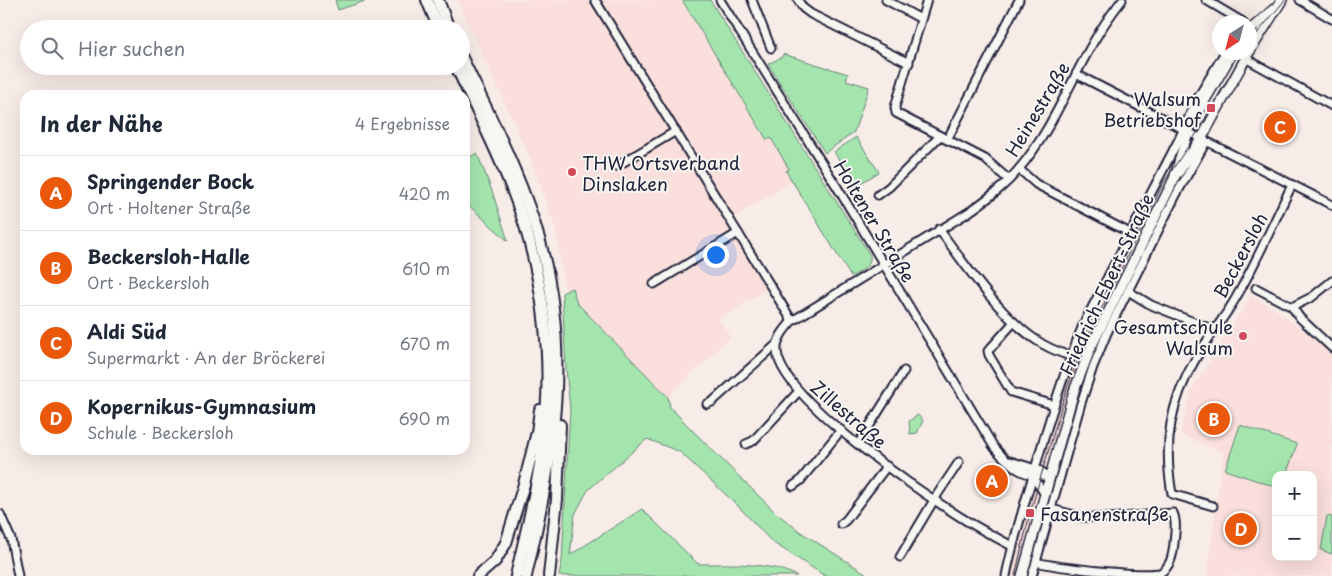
<!DOCTYPE html>
<html lang="de">
<meta charset="utf-8">
<style>
:root{--surface:#fff;--page:#f6f6f7;--text:#1f2937;--muted:#747a83;--line:#e0e1e3;--accent:#ea580c}
body{margin:0;font-family:"Playpen Sans",sans-serif;background:var(--page);color:var(--text)}
.controls{position:absolute;right:15px;bottom:15px;display:grid;overflow:hidden;border-radius:10px;box-shadow:0 5px 20px #0002}
.controls button{width:45px;height:45px;display:grid;place-items:center;padding:0;border:0;border-bottom:1px solid var(--line);background:var(--surface);color:var(--text);font:25px sans-serif}
.compass{position:absolute;left:1212px;top:15px;width:45px;height:45px;border-radius:50%;background:var(--surface);box-shadow:0 5px 20px #0002;rotate:216deg}
.you{position:absolute;left:715px;top:254px;width:18px;height:18px;margin:-12px;border:4px solid #fff;border-radius:50%;background:#1a73e8;box-shadow:0 0 0 8px #1a73e833}
.badge{display:grid;place-items:center;width:32px;height:32px;border-radius:50%;background:var(--accent);color:#fff;font-size:16px;font-weight:700}
.pin{position:absolute;translate:-50% -50%;border:2px solid #fff;box-shadow:0 1px 5px #0006}
.list{margin:0;padding:0;list-style:none}
h2{display:flex;justify-content:space-between;align-items:center;height:65px;margin:0;padding:0 20px;font-size:21px}
h2 small{font-size:16px;font-weight:400;color:var(--muted)}
.list li{display:grid;grid-template-columns:32px 1fr auto;gap:15px;align-items:center;box-sizing:border-box;height:75px;padding:0 20px;border-top:1px solid var(--line)}
.list b{display:block;font-size:19px;white-space:nowrap}
.list p{margin:0;font-size:16px;white-space:nowrap;color:var(--muted)}
.list em{font-size:16px;font-style:normal;color:var(--muted)}
.icon{flex:none;width:28px;height:28px;fill:none;stroke:currentColor;stroke-width:2;stroke-linecap:round;stroke-linejoin:round}
.map{position:relative;flex:none;width:1332px;height:576px;overflow:hidden}
.search{position:absolute;background:var(--surface);box-shadow:0 5px 20px #0002;left:20px;top:20px;width:450px;height:55px;display:flex;align-items:center;gap:12px;box-sizing:border-box;padding:0 18px;border-radius:28px;color:var(--muted);font-size:19px}
.panel{position:absolute;background:var(--surface);box-shadow:0 5px 20px #0002;left:20px;top:90px;width:450px;height:365px;border-radius:15px}
.map>svg:first-child{display:block}
.built{fill:#fadfdc;fill-rule:evenodd}
.green{fill:#a4e5ae;stroke:#638474}
.lines{fill:none;stroke-linecap:round;stroke-linejoin:round}
.minor-casing{stroke:#22223b;stroke-width:11}
.major-casing{stroke:#22223b;stroke-width:12}
.highway-casing{stroke:#22223b;stroke-width:14}
.minor{stroke:#f6f6f2;stroke-width:7}
.major{stroke:#f6f6f2;stroke-width:9}
.highway{stroke:#f6f6f2;stroke-width:10}
.tram{stroke:#22223b;stroke-width:1}
.poi-dot{fill:#d1495b;stroke:#f6f6f2;stroke-width:2}
.labels{text-anchor:middle;dominant-baseline:central;stroke-width:4;stroke-linejoin:round;paint-order:stroke}
.poi-label{font-size:18px;fill:#22223b;stroke:#f6f6f2;text-anchor:end}
.street-label{font-size:18px;fill:#22223b;stroke:#f6f6f2}
</style>
<div class="map">
<svg width="1332" height="576" viewBox="0 0 1332 576">
<rect width="100%" height="100%" fill="#f8ece8"/>
<filter id="ink" filterUnits="userSpaceOnUse"><feTurbulence type="fractalNoise" baseFrequency=".02" numOctaves="2"/><feDisplacementMap in="SourceGraphic" scale="10" xChannelSelector="R" yChannelSelector="G"/><feConvolveMatrix kernelMatrix="1 2 1 2 8 2 1 2 1" color-interpolation-filters="sRGB"/></filter>
<g filter="url(#ink)">
<g class="built">
<path d="M457 0H682L767 140 771 138 790 169 787 171 793 181 734 217 766 269 757 274 766 290 719 319 730 337 668 397 577 303 572 288 565 292 556 231 532 162Z"/>
<path d="M1119 260 1125 263 1093 327 1069 389 1037 497 1017 576H1009L1015 547 1068 370 1087 324Z"/>
<path d="M1251 296 1275 309 1332 353V517L1327 516 1321 549 1332 554V576H1207L1223 452 1180 434 1192 389ZM1276 475H1313V557H1276Z"/>
</g>
<g class="green">
<path d="M335 0H368L338 10Z"/>
<path d="M682 0H710L870 255C872 267 860 271 851 277L786 171 789 169 771 138 767 140Z"/>
<path d="M783 54 848 74 846 80 869 87 854 132 825 153 768 64 782 57Z"/>
<path d="M856 137 879 172 856 186 834 152Z"/>
<path d="M477 153 492 191 508 241 465 202V160Z"/>
<path d="M572 288 577 303 668 397 670 407 691 429 776 513 802 533 870 576H825L772 542 737 505 680 452 647 439 588 490 575 514 570 555 642 509 698 564C728 564 771 562 797 576H559L562 560 570 409 566 369 562 293Z"/>
<path d="M918 415 923 421 917 433 910 434 909 421Z"/>
<path d="M1240 425 1297 444 1286 475H1276V487L1225 470Z"/>
<path d="M1327 516 1332 517V554L1321 550Z"/>
</g>
<g class="lines">
<defs>
<g id="minor">
<path d="M595 0 792 321"/>
<path d="M720 0 837 187 994 447C1010 466 1024 478 1049 476"/>
<path d="M752 0 771 48"/>
<path d="M798 0 803 8 811 14 909 63"/>
<path d="M886 0 921 19"/>
<path d="M927 0 895 107 896 113 985 159 1009 180"/>
<path d="M1206 0 1243 22"/>
<path d="M1300 0 1332 19"/>
<path d="M1245 58 1332 106"/>
<path d="M1076 74 1183 129"/>
<path d="M1188 132 1332 205"/>
<path d="M947 140 1019 0"/>
<path d="M617 166 676 131"/>
<path d="M1019 169 1036 184 1130 233"/>
<path d="M878 195 889 187 940 136"/>
<path d="M939 229C965 265 999 315 1036 340 1046 347 1058 352 1070 356"/>
<path d="M654 284 738 233"/>
<path d="M1256 288 1292 307 1300 318 1332 348"/>
<path d="M1128 291 1151 305 1214 330"/>
<path d="M1292 307 1312 297 1332 281"/>
<path d="M1014 322 988 351 989 355 1011 392 1054 405"/>
<path d="M707 404 712 402 777 344"/>
<path d="M746 444 753 441 799 391"/>
<path d="M858 444 904 371"/>
<path d="M1010 461 1039 470 1048 476"/>
<path d="M1032 476 1045 494"/>
<path d="M793 486 800 481 841 430"/>
<path d="M1213 506 1172 494C1163 443 1170 403 1196 358 1208 338 1222 321 1234 301 1256 264 1273 223 1292 185"/>
<path d="M0 514 11 539 18 576"/>
<path d="M841 524 846 520 887 466"/>
<path d="M1012 546C995 537 978 528 962 518 922 493 780 398 777 351 776 339 785 329 792 321L969 212C986 200 1004 187 1018 170 1051 132 1069 84 1094 41 1102 27 1112 13 1122 0"/>
<path d="M900 557 937 495 959 462"/>
<path d="M1036 562C1059 568 1140 576 1160 573 1171 567 1173 554 1174 543 1175 534 1177 521 1173 513L1110 518 1082 517 1051 509"/>
<path d="M1006 576C1013 540 1024 505 1035 469 1049 420 1064 372 1083 325L1179 139 1197 99 1225 52"/>
<path d="M1032 576 1081 403 1093 367 1107 333 1176 195 1206 142"/>
</g>
<g id="major">
<path d="M1250 30 1274 9"/>
<path d="M1250 51 1282 0"/>
<path d="M1178 173 1204 134 1249 52"/>
<path d="M1022 576 1074 391 1091 347 1174 179 1188 132 1193 121 1233 52"/>
</g>
<g id="highway">
<path d="M427 0 439 29"/>
<path d="M438 0 449 29"/>
<path d="M461 56C487 110 515 164 534 222 574 344 554 455 526 576"/>
<path d="M456 66C480 118 508 171 525 226 543 287 551 353 546 416 542 470 528 523 516 576"/>
<path d="M478 576 495 561 506 543 524 484 537 432 540 410"/>
<path d="M549 576 557 499 560 425"/>
</g>
</defs>
<use href="#minor" class="minor-casing"/>
<use href="#major" class="major-casing"/>
<use href="#highway" class="highway-casing"/>
<use href="#minor" class="minor"/>
<use href="#major" class="major"/>
<use href="#highway" class="highway"/>
<g class="tram">
<path d="M1250 42 1285 0"/>
<path d="M1015 576 1030 513 1067 388 1084 344 1164 182 1195 136 1243 52"/>
</g>
</g>
</g>
<g class="poi-dot">
<rect x="1206" y="103" width="10" height="10" rx="2.5"/>
<circle cx="572" cy="172" r="5"/>
<circle cx="1243" cy="336" r="5"/>
<rect x="1025" y="508" width="10" height="10" rx="2.5"/>
</g>
<g class="labels">
<g class="poi-label">
<text x="1201" y="98">Walsum<tspan x="1201" dy="21">Betriebshof</tspan></text>
<text x="582" y="162" text-anchor="start">THW Ortsverband<tspan x="582" dy="21">Dinslaken</tspan></text>
<text x="1233" y="326">Gesamtschule<tspan x="1233" dy="21">Walsum</tspan></text>
<text x="1040" y="513" text-anchor="start">Fasanenstraße</text>
</g>
<g class="street-label">
<text transform="translate(1037 109) rotate(-59)">Heinestraße</text>
<text transform="translate(875 221) rotate(59)">Holtener Straße</text>
<text transform="translate(1240 255) rotate(-62)">Beckersloh</text>
<text transform="translate(1106 284) rotate(-65)">Friedrich-Ebert-Straße</text>
<text transform="translate(849 414) rotate(41)">Zillestraße</text>
</g>
</g>
</svg>
<div class="controls">
<button>+</button>
<button>−</button>
</div>
<svg class="compass" viewBox="-18 -18 36 36"><path d="M0-13l5 13h-10z" fill="#e53935"/><path d="M0 13l5-13h-10z" fill="#747a83"/></svg>
<div class="you"></div>
<div class="pin badge" style="left:992px;top:481px">A</div>
<div class="pin badge" style="left:1214px;top:419px">B</div>
<div class="pin badge" style="left:1280px;top:127px">C</div>
<div class="pin badge" style="left:1241px;top:529px">D</div>
<div class="search"><svg class="icon" aria-label="search" viewBox="0 0 24 24"><circle cx="10" cy="10" r="6"/><path d="M15 15l6 6"/></svg>Hier suchen</div>
<section class="panel">
<h2>In der Nähe<small>4 Ergebnisse</small></h2>
<ul class="list">
<li><span class="badge">A</span><div><b>Springender Bock</b><p>Ort · Holtener Straße</p></div><em>420 m</em></li>
<li><span class="badge">B</span><div><b>Beckersloh-Halle</b><p>Ort · Beckersloh</p></div><em>610 m</em></li>
<li><span class="badge">C</span><div><b>Aldi Süd</b><p>Supermarkt · An der Bröckerei</p></div><em>670 m</em></li>
<li><span class="badge">D</span><div><b>Kopernikus-Gymnasium</b><p>Schule · Beckersloh</p></div><em>690 m</em></li>
</ul>
</section>
</div>
